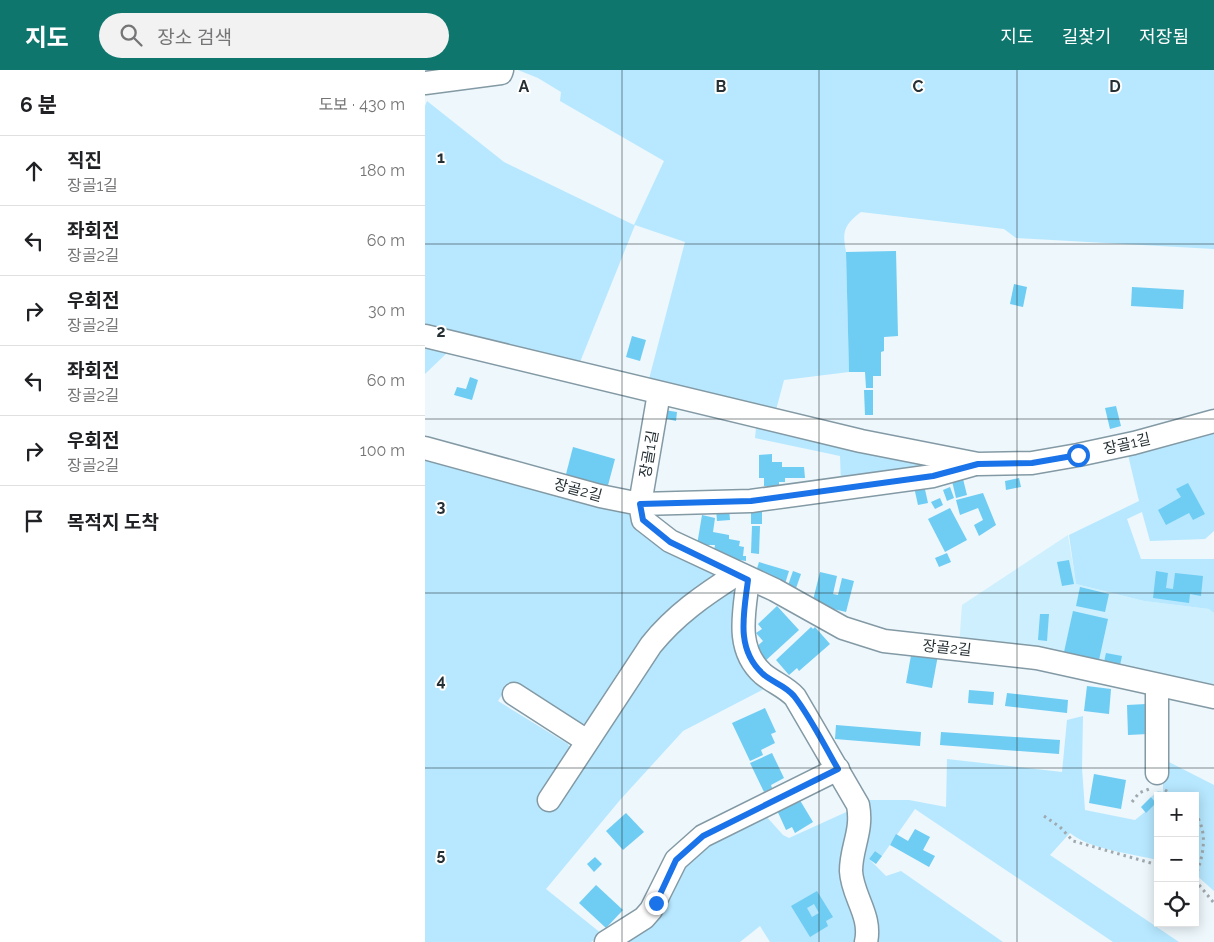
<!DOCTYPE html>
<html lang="ko">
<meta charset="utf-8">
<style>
:root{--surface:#fff;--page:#f2f2f2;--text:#202124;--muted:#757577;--line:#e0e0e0;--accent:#0f766e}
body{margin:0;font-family:Raleway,"Noto Sans KR",sans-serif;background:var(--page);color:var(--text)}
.controls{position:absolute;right:15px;bottom:15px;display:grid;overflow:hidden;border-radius:0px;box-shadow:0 2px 12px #0003}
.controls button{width:45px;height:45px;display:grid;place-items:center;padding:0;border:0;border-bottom:1px solid var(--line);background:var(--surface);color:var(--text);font:25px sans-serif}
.stop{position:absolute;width:15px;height:15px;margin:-11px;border:4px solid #1a73e8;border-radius:50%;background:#fff}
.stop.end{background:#1a73e8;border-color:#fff;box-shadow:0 1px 5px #0008}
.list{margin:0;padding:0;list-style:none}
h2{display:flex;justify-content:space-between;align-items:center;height:65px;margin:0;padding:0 20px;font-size:21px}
h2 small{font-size:16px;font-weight:400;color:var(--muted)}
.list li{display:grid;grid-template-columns:32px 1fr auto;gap:15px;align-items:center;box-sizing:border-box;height:70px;padding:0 20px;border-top:1px solid var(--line)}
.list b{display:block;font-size:19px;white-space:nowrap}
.list p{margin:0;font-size:16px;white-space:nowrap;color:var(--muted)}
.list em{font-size:16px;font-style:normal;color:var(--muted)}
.icon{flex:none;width:28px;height:28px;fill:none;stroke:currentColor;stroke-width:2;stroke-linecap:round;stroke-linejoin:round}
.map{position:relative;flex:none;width:789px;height:872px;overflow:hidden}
header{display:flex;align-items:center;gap:30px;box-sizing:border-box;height:70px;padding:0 25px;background:var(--accent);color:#fff}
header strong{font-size:24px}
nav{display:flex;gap:28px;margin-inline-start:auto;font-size:18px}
.search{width:350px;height:45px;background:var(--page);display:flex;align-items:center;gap:12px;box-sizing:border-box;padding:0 18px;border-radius:28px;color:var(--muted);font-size:19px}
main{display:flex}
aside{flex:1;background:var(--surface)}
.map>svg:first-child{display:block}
.built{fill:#cdeffe}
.green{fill:#b7e8ff}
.building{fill:#6fccf3;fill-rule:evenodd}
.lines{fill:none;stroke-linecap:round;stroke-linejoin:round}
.minor-casing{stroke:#839aa5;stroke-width:25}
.path{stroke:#9fa9ae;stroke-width:3;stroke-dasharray:2.5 4;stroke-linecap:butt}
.minor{stroke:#fff;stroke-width:22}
.route{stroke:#1a73e8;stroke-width:6}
.grid{fill:none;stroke:#263034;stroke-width:1;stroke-opacity:0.55}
.labels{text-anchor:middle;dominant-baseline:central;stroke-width:4;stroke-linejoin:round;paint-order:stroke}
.street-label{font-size:15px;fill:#263034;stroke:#fff}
.grid-label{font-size:16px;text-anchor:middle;font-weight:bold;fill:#263034;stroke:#fff;stroke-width:4;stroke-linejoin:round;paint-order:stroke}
</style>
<header>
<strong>지도</strong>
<div class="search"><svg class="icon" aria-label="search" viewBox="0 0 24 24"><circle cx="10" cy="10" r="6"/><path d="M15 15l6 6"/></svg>장소 검색</div>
<nav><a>지도</a><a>길찾기</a><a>저장됨</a></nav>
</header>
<main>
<aside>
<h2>6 분<small>도보 · 430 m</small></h2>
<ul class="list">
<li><svg class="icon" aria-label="ahead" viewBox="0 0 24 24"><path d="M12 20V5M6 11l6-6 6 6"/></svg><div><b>직진</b><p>장골1길</p></div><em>180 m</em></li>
<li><svg class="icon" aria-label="left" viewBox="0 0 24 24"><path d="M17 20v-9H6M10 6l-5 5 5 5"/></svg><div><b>좌회전</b><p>장골2길</p></div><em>60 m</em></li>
<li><svg class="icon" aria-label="right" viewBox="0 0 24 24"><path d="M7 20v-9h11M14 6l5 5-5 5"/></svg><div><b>우회전</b><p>장골2길</p></div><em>30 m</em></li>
<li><svg class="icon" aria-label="left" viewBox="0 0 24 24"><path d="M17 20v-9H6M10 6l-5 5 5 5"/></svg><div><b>좌회전</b><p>장골2길</p></div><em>60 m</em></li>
<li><svg class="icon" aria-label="right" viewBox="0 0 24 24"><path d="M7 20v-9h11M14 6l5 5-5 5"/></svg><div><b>우회전</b><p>장골2길</p></div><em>100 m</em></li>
<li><svg class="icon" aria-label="arrive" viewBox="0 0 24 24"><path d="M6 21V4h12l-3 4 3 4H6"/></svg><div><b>목적지 도착</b></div></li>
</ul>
</aside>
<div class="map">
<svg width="789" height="872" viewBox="0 0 789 872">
<rect width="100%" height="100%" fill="#edf7fc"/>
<path class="built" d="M643 465 651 514 719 531 784 539 789 543V623L534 577 537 535Z"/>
<g class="green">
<path d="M93 0H789V179L591 168 579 159 436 142C419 155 417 161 421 182L424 302 359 310 351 340 224 309 260 172 210 155 155 292 0 254V36L2 31 79 92 209 155 239 91 135 31 136 22 113 8Z"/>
<path d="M0 275 24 281 0 304Z"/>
<path d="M331 358 501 395 504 397 416 414 415 386 330 368Z"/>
<path d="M789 360V461L780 469 725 471 717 442 702 449 716 489H789V543L784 539 719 531 651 514 644 465 714 431 703 385Z"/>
<path d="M0 382 142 424 195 436 205 442 239 474 262 488 301 506C279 520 256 535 236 554 207 582 184 627 161 661L85 612 73 631 143 674 146 681 144 689 115 733 125 739 230 576 266 540 309 510C333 531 288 584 349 617L341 618 258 661 195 730 121 819 177 864 166 872H0Z"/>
<path d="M658 646 657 698 660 740 710 750 731 733 726 727 733 721 738 722V689L789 715V821L770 804V726H733V790C708 784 664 779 645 763L625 785 754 872H688L490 739 457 786 450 781 444 789 461 806 476 801 578 872H446L430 790 434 730H484L521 737 522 689 637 702 642 650Z"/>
<path d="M428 739 437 872H345L335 856 315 872H198L271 781 340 745 358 765 364 768Z"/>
</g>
<g class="building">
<path d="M471 181 473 266 459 267V281L456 282V306H448V318H441L440 302H424L421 182Z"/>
<path d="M589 214 602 217 598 237 585 234Z"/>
<path d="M707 217 759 220 758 239 706 236Z"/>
<path d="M207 266 221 270 215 291 201 287Z"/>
<path d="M45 307 53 310 47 330 29 325 32 317 41 319Z"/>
<path d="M439 320H448V345H440Z"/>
<path d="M691 336 696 356 685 359 680 338Z"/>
<path d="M239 340 252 342 251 351 238 348Z"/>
<path d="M148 377 190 389 182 419 140 408Z"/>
<path d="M347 384V392H357V397H379L380 408H360V412H354V416H339V408H334V385Z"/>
<path d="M594 408 596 417 581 420 580 411Z"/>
<path d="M538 409 542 425 531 428 527 411Z"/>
<path d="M763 413 780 444 768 450 764 443 741 455 733 440 756 427 751 419Z"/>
<path d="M499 415 503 433 493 435 489 417Z"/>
<path d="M525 417 529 428 522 431 518 420Z"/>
<path d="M558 423 571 455 554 466 549 455 558 450 553 438 535 445 531 430Z"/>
<path d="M515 428 518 435 510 439 506 432Z"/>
<path d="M304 438 305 450 292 451 291 439Z"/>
<path d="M525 438 542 470 520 482 503 449Z"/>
<path d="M337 441V454H326V442Z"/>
<path d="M277 445 290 448 288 462 304 465V469L315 471 314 476 319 477 318 486H321V491L288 486 290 475H272Z"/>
<path d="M327 456H335L334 484 326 483Z"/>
<path d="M522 483 526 492 514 497 510 488Z"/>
<path d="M644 490 649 514 637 516 632 492Z"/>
<path d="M334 492 364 501 359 517 329 508Z"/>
<path d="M368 501 376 504 370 521 362 518Z"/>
<path d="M731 501 743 503 741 518 748 519 750 503 778 506 776 526 765 524 764 533 728 528Z"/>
<path d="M395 502 412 506 408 524 413 525 417 508 429 511 421 542 387 534Z"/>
<path d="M655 517 684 524 680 542 651 536Z"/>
<path d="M352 536 374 560 338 593 327 581 338 571 331 563 337 559 333 554Z"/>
<path d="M648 541 683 549 674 590 639 582Z"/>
<path d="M615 544H624L622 571 613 570Z"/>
<path d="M386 557 388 559 390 557 405 574 374 601 372 598 364 605 351 590Z"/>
<path d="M487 580 513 585 507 618 481 613Z"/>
<path d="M681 583 697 586 695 595 679 592Z"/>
<path d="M662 616 686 619 684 644 659 641Z"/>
<path d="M544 620 569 622 568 635 543 633Z"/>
<path d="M582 623 643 630 642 643 580 636Z"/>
<path d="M721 634 723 664 703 665 702 635Z"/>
<path d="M340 638 351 662 346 664 350 673 336 680 338 685 325 691 307 653Z"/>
<path d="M411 655 496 662 495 676 410 669Z"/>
<path d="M516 662 635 670 634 684 515 675Z"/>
<path d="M347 683 359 708 346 715 347 718 339 722 325 693Z"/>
<path d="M669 704 701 710 696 739 664 733Z"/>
<path d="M373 727 388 752 370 763 367 757 361 760 351 738Z"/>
<path d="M726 727 731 733 721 743 716 737Z"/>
<path d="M201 743 219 762 198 780 181 761Z"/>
<path d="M490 759 505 767 498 780 510 786 504 797 465 775 471 764 483 771Z"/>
<path d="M450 781 457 786 451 794 444 789Z"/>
<path d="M170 787 177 794 169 802 162 794Z"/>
<path d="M171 815 198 840 181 858 154 833Z"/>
<path d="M392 821 408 847 401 851 403 856 385 867 366 836ZM389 834 394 843 387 847 382 838Z"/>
</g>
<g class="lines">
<defs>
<g id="minor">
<path d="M0 13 76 3 77 0"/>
<path d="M0 266 436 371 553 394 607 393 653 385 709 373 789 351"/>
<path d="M234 323 215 434 326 431 508 406 547 395"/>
<path d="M0 378 175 426 215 434 218 450 245 471 350 520 418 558 459 571 612 588 789 627"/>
<path d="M323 510C319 543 310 579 338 604 349 613 361 617 370 627L433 735C438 761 426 777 426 801 427 826 447 845 441 872"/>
<path d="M89 624 162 671"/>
<path d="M732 703V615"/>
<path d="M124 730 226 575C250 545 279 525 312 504"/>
<path d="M181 872 219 848 226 840 251 790 278 766 413 699"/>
</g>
</defs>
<use href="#minor" class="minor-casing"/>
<g class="path">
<path d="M740 720 750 726"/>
<path d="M707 732 714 723 724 719"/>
<path d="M770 743C784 763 778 787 770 808"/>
<path d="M619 746 635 757 648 771 733 795"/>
<path d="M770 810 789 833"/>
</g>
<use href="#minor" class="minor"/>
</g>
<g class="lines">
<path class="route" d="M231 833 251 790 278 766 413 699C399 675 386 648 369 626 360 615 348 613 338 604 310 579 319 543 323 510L245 472 218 450 215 434 326 431 508 406 553 394 607 393 653 385"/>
</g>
<path class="grid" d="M197 0V872M394 0V872M592 0V872M0 174H789M0 349H789M0 523H789M0 698H789"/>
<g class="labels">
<g class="street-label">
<text transform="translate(702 374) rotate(-13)">장골1길</text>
<text transform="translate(224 384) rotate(-80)">장골1길</text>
<text transform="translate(153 420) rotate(15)">장골2길</text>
<text transform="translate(522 578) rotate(6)">장골2길</text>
</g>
</g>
<g class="grid-label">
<text x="99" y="22">A</text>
<text x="296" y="22">B</text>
<text x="493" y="22">C</text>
<text x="690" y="22">D</text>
<text x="16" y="93">1</text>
<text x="16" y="267">2</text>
<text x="16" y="442">3</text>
<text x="16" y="616">4</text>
<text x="16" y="790">5</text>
</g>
</svg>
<div class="controls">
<button>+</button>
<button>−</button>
<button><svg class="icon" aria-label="locate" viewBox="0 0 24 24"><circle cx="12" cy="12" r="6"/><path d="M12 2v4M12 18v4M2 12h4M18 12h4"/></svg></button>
</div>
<div class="stop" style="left:653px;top:385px"></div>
<div class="stop end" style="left:231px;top:833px"></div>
</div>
</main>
